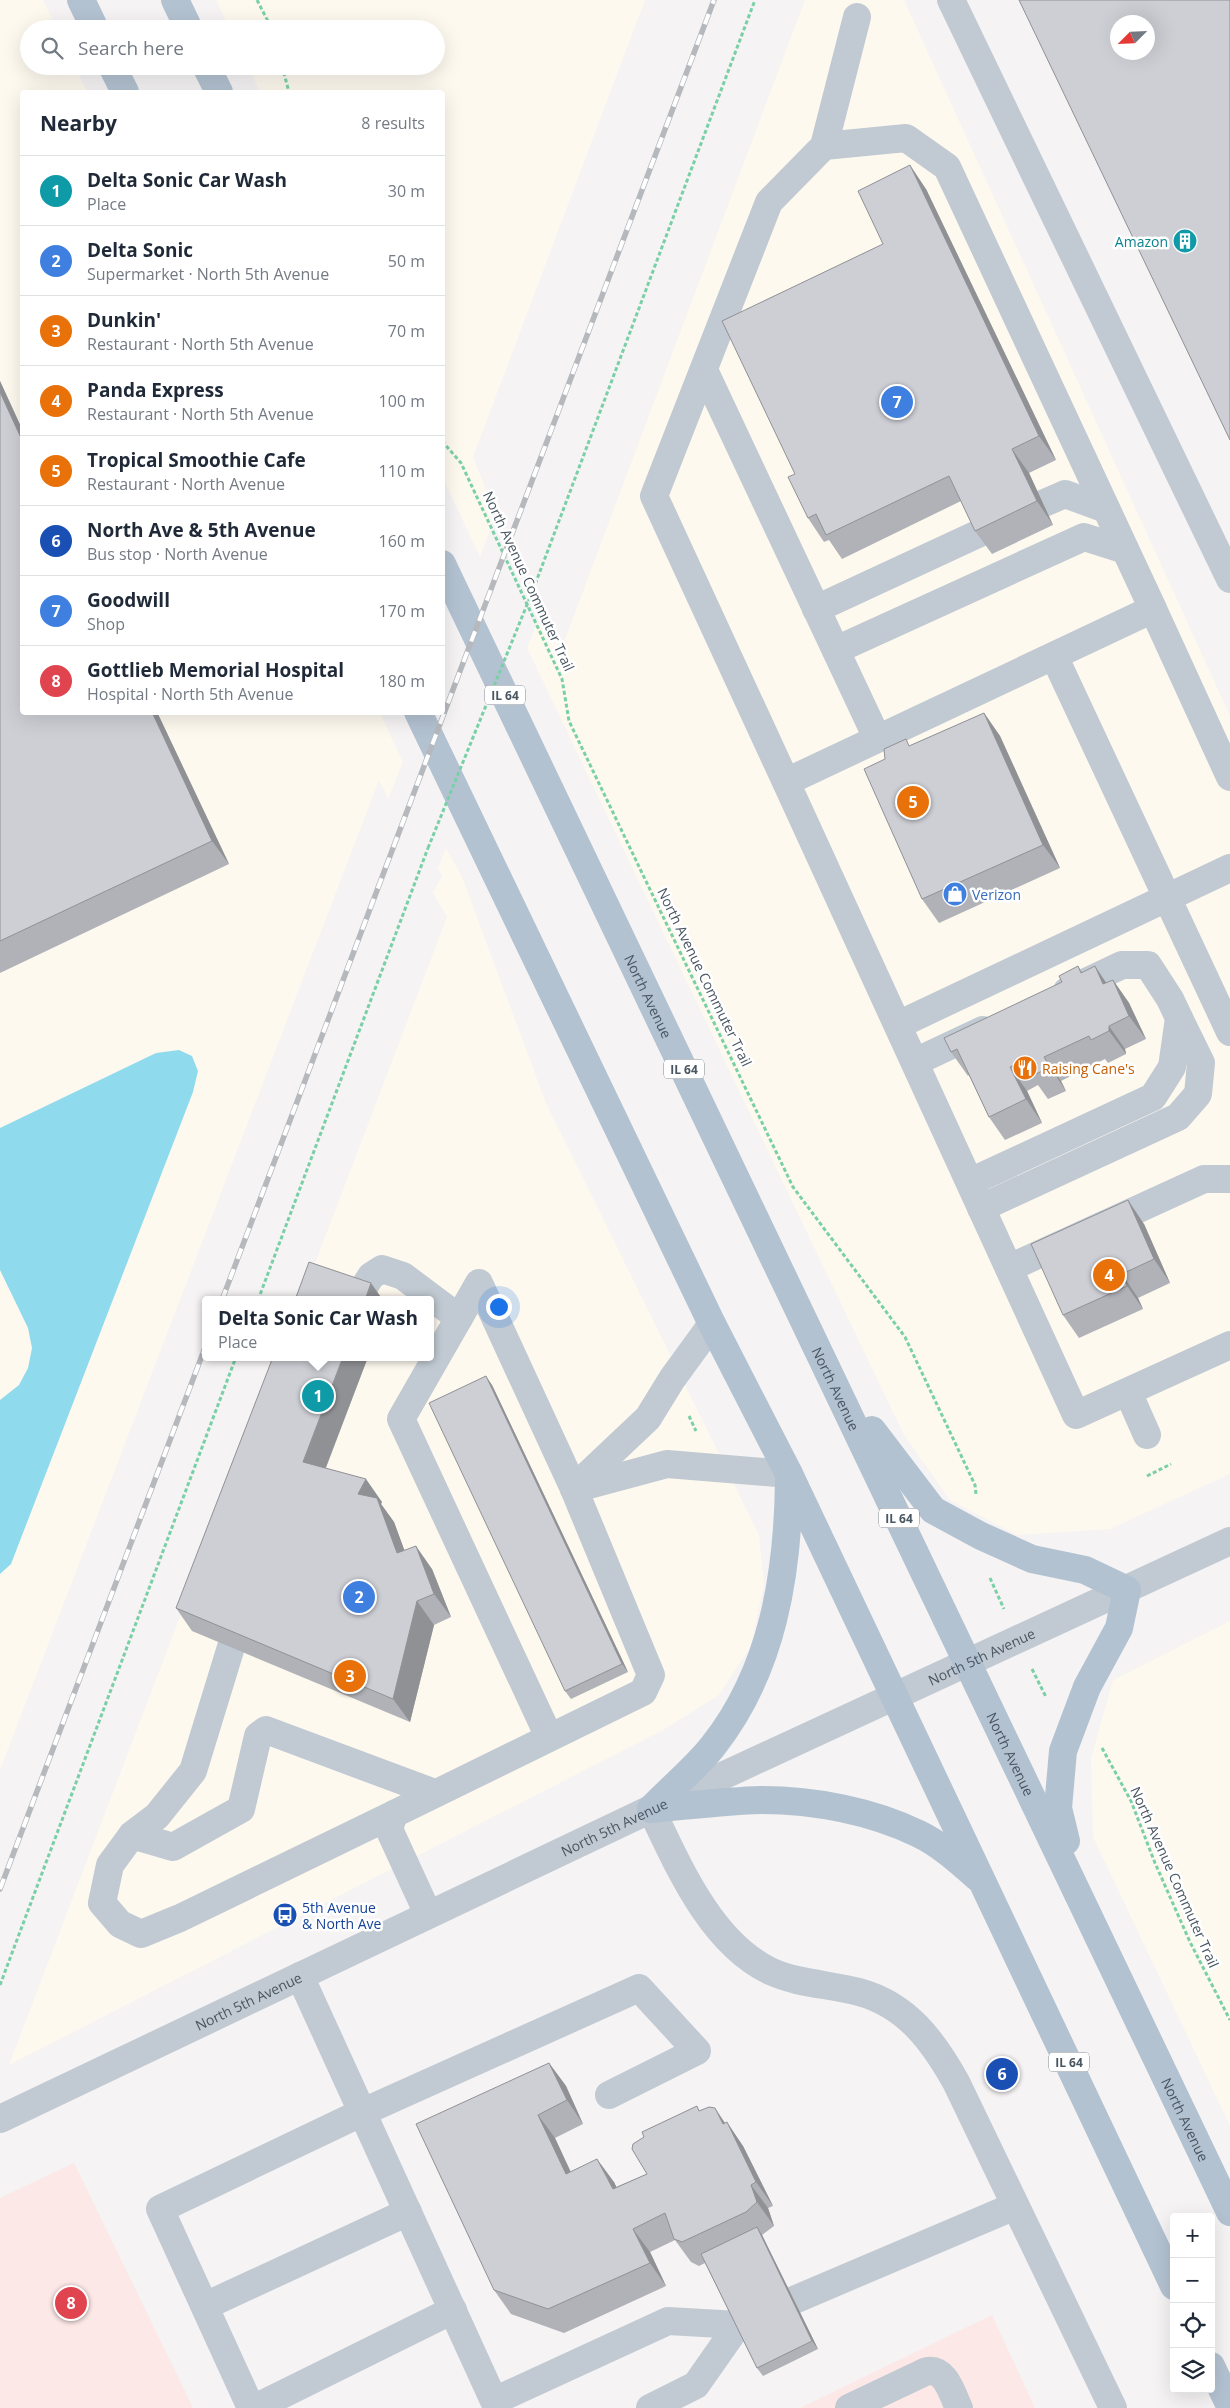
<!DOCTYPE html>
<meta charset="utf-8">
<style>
:root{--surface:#fff;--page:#f2f2f3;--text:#1f2937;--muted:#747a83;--line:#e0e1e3;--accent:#db2777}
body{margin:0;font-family:"Open Sans",sans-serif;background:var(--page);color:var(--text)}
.controls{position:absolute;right:15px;bottom:15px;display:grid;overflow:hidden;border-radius:5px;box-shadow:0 5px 20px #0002}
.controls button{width:45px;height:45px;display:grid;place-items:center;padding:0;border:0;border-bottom:1px solid var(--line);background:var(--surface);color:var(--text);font:25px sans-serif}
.compass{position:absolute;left:1110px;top:15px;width:45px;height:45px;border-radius:50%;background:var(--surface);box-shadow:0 5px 20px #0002;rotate:246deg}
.you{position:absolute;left:498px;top:1306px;width:18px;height:18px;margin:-12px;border:4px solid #fff;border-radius:50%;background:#1a73e8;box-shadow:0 0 0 8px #1a73e833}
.badge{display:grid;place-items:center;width:32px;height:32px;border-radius:50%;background:var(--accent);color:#fff;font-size:16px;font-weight:700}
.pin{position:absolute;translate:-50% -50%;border:2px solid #fff;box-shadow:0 1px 5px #0006}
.popup{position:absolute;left:202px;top:1296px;width:232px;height:65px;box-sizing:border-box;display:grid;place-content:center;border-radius:5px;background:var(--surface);filter:drop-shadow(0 1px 4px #0005);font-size:16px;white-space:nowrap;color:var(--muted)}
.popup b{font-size:19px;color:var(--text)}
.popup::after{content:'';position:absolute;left:50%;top:100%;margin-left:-10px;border:10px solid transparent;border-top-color:var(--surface)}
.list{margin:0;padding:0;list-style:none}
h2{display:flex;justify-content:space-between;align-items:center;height:65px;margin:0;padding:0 20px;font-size:21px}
h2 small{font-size:16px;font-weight:400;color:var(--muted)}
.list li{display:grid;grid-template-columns:32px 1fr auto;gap:15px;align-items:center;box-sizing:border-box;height:70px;padding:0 20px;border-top:1px solid var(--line)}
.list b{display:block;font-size:19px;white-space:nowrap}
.list p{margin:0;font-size:16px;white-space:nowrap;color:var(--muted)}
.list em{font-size:16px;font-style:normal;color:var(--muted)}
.icon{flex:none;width:28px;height:28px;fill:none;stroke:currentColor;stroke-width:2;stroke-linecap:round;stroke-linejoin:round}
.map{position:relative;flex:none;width:1230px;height:2408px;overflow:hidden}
.search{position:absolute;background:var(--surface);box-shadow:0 5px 20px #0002;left:20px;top:20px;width:425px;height:55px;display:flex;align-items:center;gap:12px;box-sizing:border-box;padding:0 18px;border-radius:28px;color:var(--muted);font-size:19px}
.panel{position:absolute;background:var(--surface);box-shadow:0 5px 20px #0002;left:20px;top:90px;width:425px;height:625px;border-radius:5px}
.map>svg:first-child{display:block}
.commercial{fill:#fdf9ef}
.medical{fill:#fce8e6}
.water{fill:#90daee}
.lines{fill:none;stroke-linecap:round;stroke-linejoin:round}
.path{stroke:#7ad0a6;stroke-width:3;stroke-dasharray:4 2.5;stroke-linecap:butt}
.minor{stroke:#c1cad2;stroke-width:28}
.major{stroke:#b3c2d1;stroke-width:28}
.rail-casing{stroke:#b5b8bd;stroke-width:5.5}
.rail{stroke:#fff;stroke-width:4;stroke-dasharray:11;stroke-linecap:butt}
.path-bridge{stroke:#7ad0a6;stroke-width:3;stroke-dasharray:4 2.5;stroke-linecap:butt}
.wall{fill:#b0b2b7}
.shaded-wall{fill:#909195}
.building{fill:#cdcfd5;stroke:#909195;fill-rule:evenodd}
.labels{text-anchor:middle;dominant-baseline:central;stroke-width:5;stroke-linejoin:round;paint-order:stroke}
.shield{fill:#fff;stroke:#808990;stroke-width:1}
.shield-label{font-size:12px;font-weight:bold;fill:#4a5661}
.culture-label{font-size:14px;fill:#0d838f;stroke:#fff;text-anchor:end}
.street-label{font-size:14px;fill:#4a5661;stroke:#fff}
.shop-label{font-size:14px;fill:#366cbe;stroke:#fff;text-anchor:start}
.food-label{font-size:14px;fill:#c56008;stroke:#fff;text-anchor:start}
.transit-label{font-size:14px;fill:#164399;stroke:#fff;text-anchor:start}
</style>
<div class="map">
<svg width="1230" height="2408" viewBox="0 0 1230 2408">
<rect width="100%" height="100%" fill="#f5f3f3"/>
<g class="commercial">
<path d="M0 0H43L57 29H29V66H75L87 92H22V712L380 713 403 762 388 799 379 780 0 1770Z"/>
<path d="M216 0H645L473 457 496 515 480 557 443 478 442 92H260L248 66H436V29H230Z"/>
<path d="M805 0H904L1230 716V1474L1110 1529 1017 1535 950 1500 904 1435 527 648 542 610 561 650Z"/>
<path d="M446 848 462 877 546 1103 759 1535 764 1584 751 1646 719 1695 663 1730 9 2065 279 1357H430V1300H301L447 917 433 893 442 876 438 868Z"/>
<path d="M1230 1621V2126L1093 1837 1091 1758 1113 1680Z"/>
</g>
<g class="medical">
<path d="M74 2163 193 2408H0V2198Z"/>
<path d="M992 2315 1035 2408H800Z"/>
</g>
<path class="water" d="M179 1050 192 1056 198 1071 193 1092 11 1564 0 1574V1400L19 1385 28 1368 32 1348 28 1328 0 1270V1128L156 1053Z"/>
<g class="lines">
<g class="path">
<path d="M257 0 272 29"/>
<path d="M282 66 289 92"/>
<path d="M442 441 461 463 562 679 569 721 793 1187 905 1337 975 1485 976 1494"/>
<path d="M533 590 755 0"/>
<path d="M258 1300 428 848"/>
<path d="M689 1416 696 1431"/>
<path d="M1147 1476 1171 1464"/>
<path d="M990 1578 1004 1609"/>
<path d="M1032 1669 1046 1697"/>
<path d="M1102 1748 1131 1801 1155 1863 1190 1942 1230 2020"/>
<path d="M0 1985 236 1357"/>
</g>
<g class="minor">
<path d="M951 0 1230 579"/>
<path d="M824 146 906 138 947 167 1153 609"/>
<path d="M704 370 877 738"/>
<path d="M1042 504 1065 494 1106 509"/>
<path d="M816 609 982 532"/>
<path d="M836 650 1084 537 1125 550"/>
<path d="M1054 656 1230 1032"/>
<path d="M1230 777 1153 609 786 782 1076 1415 1230 1345"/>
<path d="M786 782 654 496 769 202 824 146 857 17"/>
<path d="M898 1025 1230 868"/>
<path d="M915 1062 983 1030"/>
<path d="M970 1182 1153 1097 1172 1067 1179 1018 1170 999 1148 965H1122L1067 991"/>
<path d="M981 1208 1178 1117 1198 1094 1201 1063 1179 1018"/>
<path d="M1009 1268 1204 1179H1230"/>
<path d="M358 1297 371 1276 382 1269 403 1276 459 1318"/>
<path d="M1128 1392 1147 1435"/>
<path d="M576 1486 648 1418 672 1379 712 1324"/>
<path d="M574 1489 667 1464 789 1474"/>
<path d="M231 1647 193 1771 157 1816 132 1835 110 1865 102 1903 120 1924 141 1934 180 1918 394 1814"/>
<path d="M651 1809C678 1865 710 1942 770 1971 798 1984 829 1984 859 1992 907 2005 933 2041 956 2082L1113 2408"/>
<path d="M132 1835 173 1847 241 1809 258 1736 266 1730 435 1793"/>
<path d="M428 1914 389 1829 394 1814 643 1692 651 1675 574 1489 479 1283 401 1419 549 1737"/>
<path d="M300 1976 494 2401 668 2321 738 2325"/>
<path id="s1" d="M0 2119 651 1809 1230 1541"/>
<path d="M794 2300 1015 2206"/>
<path d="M205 2306 408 2212"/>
<path d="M251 2408 160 2209 363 2112 639 1988 697 2051 609 2095"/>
<path d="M255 2408 453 2310"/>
<path d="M650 2408 696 2385 738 2325"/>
<path d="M849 2408 927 2371C946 2368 952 2394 959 2408"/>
</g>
<g class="major">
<path d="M81 0 95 29"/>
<path d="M175 0 189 29"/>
<path d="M112 66 125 92"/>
<path d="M206 66 219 92"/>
<path id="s2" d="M442 564 1230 2212"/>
<path d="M418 712 712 1324 789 1474 1174 2286"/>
<path d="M872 1430 933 1510 981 1536 1032 1559 1085 1570 1127 1590 1119 1628 1087 1687 1063 1751 1058 1808 1066 1841"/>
<path d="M651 1809C671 1788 695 1769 713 1746 773 1670 788 1574 789 1479"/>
<path d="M651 1809C687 1806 724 1801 761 1800 814 1800 872 1811 919 1834 940 1844 960 1862 977 1877"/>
<path d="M1211 2366 1230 2406"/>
</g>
<defs>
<g id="rail">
<path d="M222 1300 714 0"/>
<path d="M0 1889 206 1345"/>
</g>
</defs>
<use href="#rail" class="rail-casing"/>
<use href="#rail" class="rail"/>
<path class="path-bridge" d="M428 848 533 590"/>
</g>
<g class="wall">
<path d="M926 189 1056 460 1029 473 1053 525 992 554 975 531 961 501 842 559 829 540 824 542 808 518 795 474 883 244Z"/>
<path d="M0 381 22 429V712H157L229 864 0 973Z"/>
<path d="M984 713 1000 736 1060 868 939 923 922 899 885 759 910 746Z"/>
<path d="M1078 966 1082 972 1106 983 1113 980 1129 1003 1146 1039 1125 1049 1126 1054 1108 1063 1105 1059 1061 1081 1066 1091 1048 1099 1038 1085 1027 1091 1042 1123 1005 1140 989 1117 969 1075 968 1076 951 1052 1062 982Z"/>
<path d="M1144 1224 1170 1283 1138 1298 1143 1309 1079 1338 1063 1315Z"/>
<path d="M368 1357 326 1468 382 1502 381 1504 394 1522 404 1550 432 1569 451 1617 434 1625 410 1722 192 1631 176 1608Z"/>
<path d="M492 1385 628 1672 571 1699 565 1691Z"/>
<path d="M549 2063 566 2086 583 2124 555 2138 570 2172 614 2182 616 2187 647 2174 700 2111 725 2123 743 2146 773 2206 768 2208 774 2226 762 2235 818 2349 763 2376 757 2368 705 2263 699 2266 691 2262 675 2240 650 2252 666 2286 564 2333 511 2314 494 2290Z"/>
</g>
<g class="shaded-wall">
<path d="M910 165 926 189 1056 460 1039 436Z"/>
<path d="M0 381 22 429V440L0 392Z"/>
<path d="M1012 449 1029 473 1053 525 1037 501Z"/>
<path d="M152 712H157L229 864 212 841Z"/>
<path d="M984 713 1000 736 1060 868 1043 845Z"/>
<path d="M1095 966 1111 990 1103 984Z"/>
<path d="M1113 980 1129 1003 1146 1039 1129 1016Z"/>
<path d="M1109 1026 1125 1049 1126 1054 1109 1031Z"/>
<path d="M1044 1057 1061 1081 1066 1091 1050 1067Z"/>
<path d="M1010 1067 1027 1091 1042 1123 1026 1099Z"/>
<path d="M1128 1200 1144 1224 1170 1283 1154 1259Z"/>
<path d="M1122 1274 1138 1298 1143 1309 1127 1286Z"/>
<path d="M371 1283 383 1300H365Z"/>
<path d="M343 1357H368L319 1485 303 1462Z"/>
<path d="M486 1376 492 1385 628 1672 622 1664Z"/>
<path d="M366 1479 382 1502 381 1504 394 1522 414 1576 358 1494Z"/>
<path d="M416 1546 432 1569 451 1617 434 1594Z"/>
<path d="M417 1601 434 1625 410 1722 393 1699Z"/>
<path d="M549 2063 566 2086 583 2124 567 2100Z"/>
<path d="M715 2108 731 2132 723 2124Z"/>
<path d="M538 2115 555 2138 583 2198 566 2174Z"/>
<path d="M727 2122 743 2146 773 2206 756 2182Z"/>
<path d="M597 2159 614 2182 629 2213 613 2189Z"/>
<path d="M751 2185 768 2208 774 2226 757 2202Z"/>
<path d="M757 2227 762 2235 818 2349 812 2341Z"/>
<path d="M633 2229 650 2252 666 2286 650 2263Z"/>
</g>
<g class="building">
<path d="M1019 0H1230V440ZM1118 22H1148V52H1118Z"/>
<path d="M910 165 1039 436 1012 449 1037 501 975 531 949 476 826 535 816 514 808 518 788 477 795 474 722 321 883 244 858 191Z"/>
<path d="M0 392 22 440V712H152L212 841 0 941Z"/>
<path d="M984 713 1043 845 922 899 864 769 885 759 884 749 906 739 909 746Z"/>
<path d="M1078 966 1081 973 1095 966 1103 984 1113 980 1129 1016 1109 1026V1031L1091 1040 1089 1036 1044 1057 1050 1067 1032 1076 1024 1061 1010 1067 1026 1099 989 1117 957 1049 951 1052 944 1038 1062 982 1059 976Z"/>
<path d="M1128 1200 1154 1259 1122 1274 1127 1286 1063 1315 1031 1244Z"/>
<path d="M309 1262 371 1283 365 1300H295Z"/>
<path d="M273 1357H343L303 1462 366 1479 358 1494 377 1498 397 1553 416 1546 434 1594 417 1601 393 1699 176 1608Z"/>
<path d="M486 1376 622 1664 565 1691 429 1403Z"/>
<path d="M549 2063 567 2100 538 2115 566 2174 597 2159 613 2189 647 2174 632 2149 633 2144 644 2137 642 2132 697 2106 699 2111 709 2107 715 2108 723 2124 727 2122 756 2182 751 2185 757 2202 746 2212 682 2242 674 2239 665 2213 633 2229 650 2263 548 2309 494 2290 416 2124Z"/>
<path d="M757 2227 812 2341 757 2368 701 2254Z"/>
</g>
<defs>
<symbol id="building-disc" viewBox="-11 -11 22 22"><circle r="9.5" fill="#0f9aa8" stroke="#fff"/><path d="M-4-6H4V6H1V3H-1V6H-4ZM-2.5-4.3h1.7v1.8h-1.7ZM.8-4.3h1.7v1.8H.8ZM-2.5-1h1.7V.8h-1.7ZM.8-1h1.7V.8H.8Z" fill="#fff"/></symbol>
<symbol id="shop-disc" viewBox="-11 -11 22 22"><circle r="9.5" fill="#3f7fe0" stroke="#fff"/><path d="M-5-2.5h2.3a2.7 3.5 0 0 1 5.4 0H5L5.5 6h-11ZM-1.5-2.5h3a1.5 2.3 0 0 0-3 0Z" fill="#fff"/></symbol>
<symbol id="restaurant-disc" viewBox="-11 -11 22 22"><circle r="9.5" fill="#e8710a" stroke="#fff"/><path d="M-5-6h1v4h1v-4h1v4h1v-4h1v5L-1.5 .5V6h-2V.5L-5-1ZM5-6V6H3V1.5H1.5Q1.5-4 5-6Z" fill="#fff"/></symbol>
<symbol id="bus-disc" viewBox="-11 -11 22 22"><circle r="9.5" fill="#1a4fb4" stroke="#fff"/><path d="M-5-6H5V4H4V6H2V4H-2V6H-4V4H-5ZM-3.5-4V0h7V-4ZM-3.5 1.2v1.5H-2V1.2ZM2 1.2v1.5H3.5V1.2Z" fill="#fff"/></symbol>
</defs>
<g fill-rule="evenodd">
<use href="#building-disc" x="1171" y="227" width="28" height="28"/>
<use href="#shop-disc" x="941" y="880" width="28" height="28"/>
<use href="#restaurant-disc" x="1011" y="1054" width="28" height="28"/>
<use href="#bus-disc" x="271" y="1901" width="28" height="28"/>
</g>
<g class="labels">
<g class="shield">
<rect x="485" y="685.5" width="40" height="19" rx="4"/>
<rect x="664" y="1059.5" width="40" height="19" rx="4"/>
<rect x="879" y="1508.5" width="40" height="19" rx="4"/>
<rect x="1049" y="2052.5" width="40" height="19" rx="4"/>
</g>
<g class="shield-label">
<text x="505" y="695">IL 64</text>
<text x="684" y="1069">IL 64</text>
<text x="899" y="1518">IL 64</text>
<text x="1069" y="2062">IL 64</text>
</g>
<g class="culture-label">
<text x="1168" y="241">Amazon</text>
</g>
<g class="street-label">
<text transform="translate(529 581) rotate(65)">North Avenue Commuter Trail</text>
<text transform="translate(705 977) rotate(64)">North Avenue Commuter Trail</text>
<text stroke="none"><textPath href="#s2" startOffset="479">North Avenue</textPath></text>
<text stroke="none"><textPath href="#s2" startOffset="914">North Avenue</textPath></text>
<text stroke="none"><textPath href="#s1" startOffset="1085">North 5th Avenue</textPath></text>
<text stroke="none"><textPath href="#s2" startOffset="1319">North Avenue</textPath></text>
<text stroke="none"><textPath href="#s1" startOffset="680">North 5th Avenue</textPath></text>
<text transform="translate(1175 1877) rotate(66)">North Avenue Commuter Trail</text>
<text stroke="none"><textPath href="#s1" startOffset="275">North 5th Avenue</textPath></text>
<text stroke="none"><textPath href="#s2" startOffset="1724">North Avenue</textPath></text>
</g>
<g class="shop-label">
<text x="972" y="894">Verizon</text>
</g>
<g class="food-label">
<text x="1042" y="1068">Raising Cane's</text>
</g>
<g class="transit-label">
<text x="302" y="1907">5th Avenue<tspan x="302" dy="16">&amp; North Ave</tspan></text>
</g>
</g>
</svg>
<div class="controls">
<button>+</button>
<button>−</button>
<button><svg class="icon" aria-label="locate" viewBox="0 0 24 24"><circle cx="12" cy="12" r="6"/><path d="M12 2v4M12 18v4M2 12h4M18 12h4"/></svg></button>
<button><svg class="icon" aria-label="layers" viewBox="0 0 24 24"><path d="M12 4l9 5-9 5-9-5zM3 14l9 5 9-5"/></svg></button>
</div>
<svg class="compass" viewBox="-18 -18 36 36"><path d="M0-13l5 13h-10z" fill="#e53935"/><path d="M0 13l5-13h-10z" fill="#747a83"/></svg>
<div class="you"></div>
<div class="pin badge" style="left:318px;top:1396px;background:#0f9aa8">1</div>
<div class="popup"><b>Delta Sonic Car Wash</b>Place</div>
<div class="pin badge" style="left:359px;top:1597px;background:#3f7fe0">2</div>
<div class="pin badge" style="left:350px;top:1676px;background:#e8710a">3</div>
<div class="pin badge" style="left:1109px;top:1275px;background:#e8710a">4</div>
<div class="pin badge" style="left:913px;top:802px;background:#e8710a">5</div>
<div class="pin badge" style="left:1002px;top:2074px;background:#1a4fb4">6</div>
<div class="pin badge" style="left:897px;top:402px;background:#3f7fe0">7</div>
<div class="pin badge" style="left:71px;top:2303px;background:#e0444e">8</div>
<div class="search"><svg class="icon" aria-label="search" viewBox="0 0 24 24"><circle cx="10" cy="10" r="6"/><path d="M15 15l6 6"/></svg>Search here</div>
<section class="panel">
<h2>Nearby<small>8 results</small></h2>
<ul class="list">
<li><span class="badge" style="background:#0f9aa8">1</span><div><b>Delta Sonic Car Wash</b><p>Place</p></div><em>30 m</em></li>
<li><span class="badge" style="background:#3f7fe0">2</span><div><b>Delta Sonic</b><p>Supermarket · North 5th Avenue</p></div><em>50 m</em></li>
<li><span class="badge" style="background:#e8710a">3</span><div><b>Dunkin'</b><p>Restaurant · North 5th Avenue</p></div><em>70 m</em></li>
<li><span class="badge" style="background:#e8710a">4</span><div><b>Panda Express</b><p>Restaurant · North 5th Avenue</p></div><em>100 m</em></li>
<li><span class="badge" style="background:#e8710a">5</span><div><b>Tropical Smoothie Cafe</b><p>Restaurant · North Avenue</p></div><em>110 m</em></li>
<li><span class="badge" style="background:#1a4fb4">6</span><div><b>North Ave &amp; 5th Avenue</b><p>Bus stop · North Avenue</p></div><em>160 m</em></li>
<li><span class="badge" style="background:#3f7fe0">7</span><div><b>Goodwill</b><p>Shop</p></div><em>170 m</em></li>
<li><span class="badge" style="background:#e0444e">8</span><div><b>Gottlieb Memorial Hospital</b><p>Hospital · North 5th Avenue</p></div><em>180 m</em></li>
</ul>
</section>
</div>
